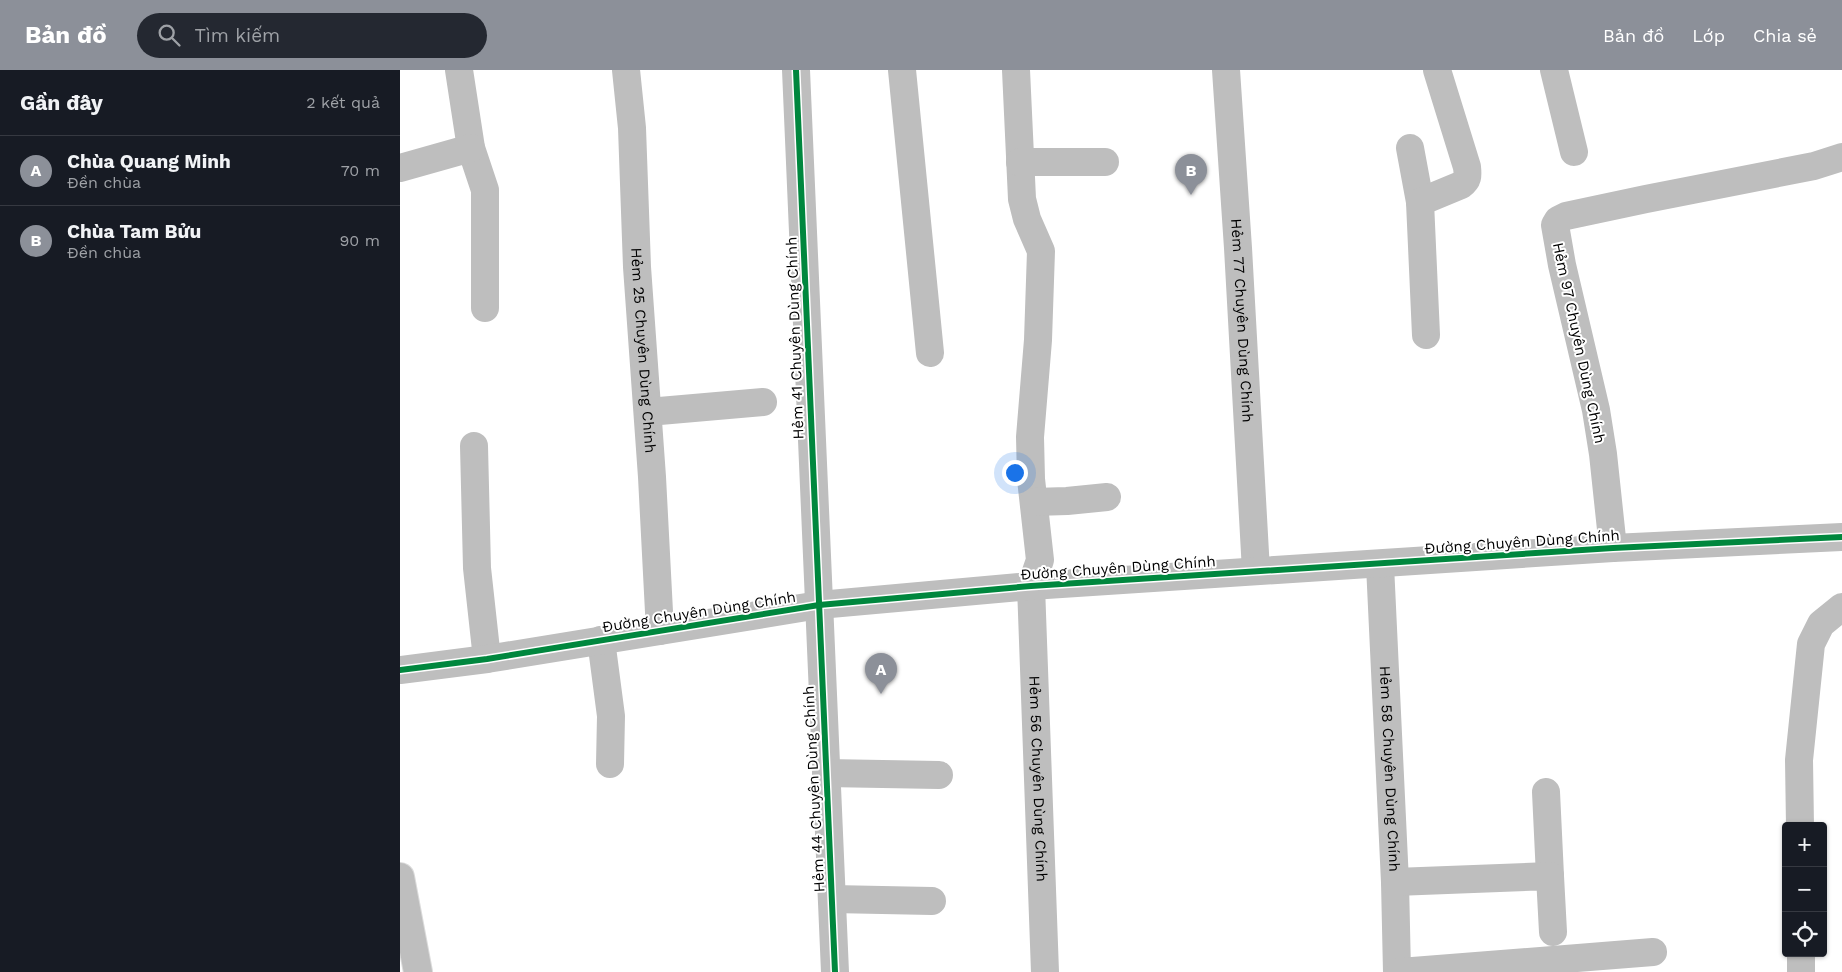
<!DOCTYPE html>
<html lang="vi">
<meta charset="utf-8">
<style>
:root{--surface:#171b24;--page:#242831;--text:#f1f3f6;--muted:#9ea1a6;--line:#363941;--accent:#8c9099}
body{margin:0;font-family:"Work Sans",sans-serif;background:var(--page);color:var(--text)}
.controls{position:absolute;right:15px;bottom:15px;display:grid;overflow:hidden;border-radius:5px;box-shadow:0 1px 4px #0004}
.controls button{width:45px;height:45px;display:grid;place-items:center;padding:0;border:0;border-bottom:1px solid var(--line);background:var(--surface);color:var(--text);font:25px sans-serif}
.you{position:absolute;left:614px;top:402px;width:18px;height:18px;margin:-12px;border:4px solid #fff;border-radius:50%;background:#1a73e8;box-shadow:0 0 0 8px #1a73e833}
.badge{display:grid;place-items:center;width:32px;height:32px;border-radius:50%;background:var(--accent);color:#fff;font-size:16px;font-weight:700}
.pin{position:absolute;translate:-50% -41px;filter:drop-shadow(0 1px 2px #0008)}
.pin::after{content:'';position:absolute;top:26px;width:18px;height:15px;background:inherit;clip-path:polygon(0 0,100% 0,50% 100%)}
.list{margin:0;padding:0;list-style:none}
h2{display:flex;justify-content:space-between;align-items:center;height:65px;margin:0;padding:0 20px;font-size:21px}
h2 small{font-size:16px;font-weight:400;color:var(--muted)}
.list li{display:grid;grid-template-columns:32px 1fr auto;gap:15px;align-items:center;box-sizing:border-box;height:70px;padding:0 20px;border-top:1px solid var(--line)}
.list b{display:block;font-size:19px;white-space:nowrap}
.list p{margin:0;font-size:16px;white-space:nowrap;color:var(--muted)}
.list em{font-size:16px;font-style:normal;color:var(--muted)}
.icon{flex:none;width:28px;height:28px;fill:none;stroke:currentColor;stroke-width:2;stroke-linecap:round;stroke-linejoin:round}
.map{position:relative;flex:none;width:1442px;height:902px;overflow:hidden}
header{display:flex;align-items:center;gap:30px;box-sizing:border-box;height:70px;padding:0 25px;background:var(--accent);color:#fff}
header strong{font-size:24px}
nav{display:flex;gap:28px;margin-inline-start:auto;font-size:18px}
.search{width:350px;height:45px;background:var(--page);display:flex;align-items:center;gap:12px;box-sizing:border-box;padding:0 18px;border-radius:28px;color:var(--muted);font-size:19px}
main{display:flex}
aside{flex:1;background:var(--surface)}
.map>svg:first-child{display:block}
.lines{fill:none;stroke-linecap:round;stroke-linejoin:round}
.major-casing{stroke:#dbdbdb;stroke-width:30}
.minor{stroke:#bebebe;stroke-width:28}
.major{stroke:#bebebe;stroke-width:28}
.cycleway-casing{stroke:#fff;stroke-width:9}
.cycleway{stroke:#00873e;stroke-width:6}
.labels{text-anchor:middle;dominant-baseline:central;stroke-width:4;stroke-linejoin:round;paint-order:stroke}
.street-label{font-size:15px;fill:#000;stroke:#fff}
</style>
<header>
<strong>Bản đồ</strong>
<div class="search"><svg class="icon" aria-label="search" viewBox="0 0 24 24"><circle cx="10" cy="10" r="6"/><path d="M15 15l6 6"/></svg>Tìm kiếm</div>
<nav><a>Bản đồ</a><a>Lớp</a><a>Chia sẻ</a></nav>
</header>
<main>
<aside>
<h2>Gần đây<small>2 kết quả</small></h2>
<ul class="list">
<li><span class="badge">A</span><div><b>Chùa Quang Minh</b><p>Đền chùa</p></div><em>70 m</em></li>
<li><span class="badge">B</span><div><b>Chùa Tam Bửu</b><p>Đền chùa</p></div><em>90 m</em></li>
</ul>
</aside>
<div class="map">
<svg width="1442" height="902" viewBox="0 0 1442 902">
<rect width="100%" height="100%" fill="#fff"/>
<g class="lines">
<defs>
<path id="major" d="M0 807 18 902"/>
</defs>
<use href="#major" class="major-casing"/>
<g class="minor">
<path d="M59 0 71 78 85 120V238"/>
<path id="s1" d="M226 0 232 58 237 197 252 407 260 561"/>
<path d="M396 0 435 902"/>
<path d="M502 0 530 283"/>
<path id="s2" d="M616 0 622 129 627 149 641 181 638 270 630 367 631 409 640 490 631 516 645 902"/>
<path id="s3" d="M826 0 838 178 856 501"/>
<path d="M1154 0 1174 82"/>
<path d="M1010 78 1020 132"/>
<path d="M620 92H705"/>
<path d="M0 98 71 78"/>
<path d="M1026 265 1020 132 1061 115C1068 110 1068 106 1067 97L1037 0"/>
<path d="M248 342 363 332"/>
<path d="M74 376 77 498 87 589"/>
<path d="M634 432 667 431 707 427"/>
<path d="M1213 478 1203 384 1196 340 1162 195 1155 155 1158 150 1166 146 1246 129 1414 96 1442 87"/>
<path id="s4" d="M980 495 995 812 997 902"/>
<path d="M201 570 211 646 210 694"/>
<path d="M0 600 87 589 419 535 631 516 1213 478 1442 467"/>
<path d="M426 703 539 705"/>
<path d="M1146 722 1150 806"/>
<path d="M1400 756 1399 690 1411 574 1421 554 1442 537"/>
<path d="M995 812 1150 806 1153 862"/>
<path d="M432 829 532 831"/>
<path d="M1401 883V902"/>
<path d="M1000 902 1253 882"/>
</g>
<use href="#major" class="major"/>
<defs>
<g id="cycleway">
<path d="M396 0 435 902"/>
<path d="M0 600 87 589 419 535 631 516 1213 478 1442 467"/>
</g>
</defs>
<use href="#cycleway" class="cycleway-casing"/>
<use href="#cycleway" class="cycleway"/>
</g>
<g class="labels">
<g class="street-label">
<text stroke="none"><textPath href="#s3" startOffset="251">Hẻm 77 Chuyên Dùng Chính</textPath></text>
<text transform="translate(395 268) rotate(-92)">Hẻm 41 Chuyên Dùng Chính</text>
<text transform="translate(1179 273) rotate(78)">Hẻm 97 Chuyên Dùng Chính</text>
<text stroke="none"><textPath href="#s1" startOffset="281">Hẻm 25 Chuyên Dùng Chính</textPath></text>
<text transform="translate(1122 472) rotate(-4)">Đường Chuyên Dùng Chính</text>
<text transform="translate(718 498) rotate(-4)">Đường Chuyên Dùng Chính</text>
<text transform="translate(299 542) rotate(-9)">Đường Chuyên Dùng Chính</text>
<text stroke="none"><textPath href="#s4" startOffset="204">Hẻm 58 Chuyên Dùng Chính</textPath></text>
<text stroke="none"><textPath href="#s2" startOffset="715">Hẻm 56 Chuyên Dùng Chính</textPath></text>
<text transform="translate(414 719) rotate(-93)">Hẻm 44 Chuyên Dùng Chính</text>
</g>
</g>
</svg>
<div class="controls">
<button>+</button>
<button>−</button>
<button><svg class="icon" aria-label="locate" viewBox="0 0 24 24"><circle cx="12" cy="12" r="6"/><path d="M12 2v4M12 18v4M2 12h4M18 12h4"/></svg></button>
</div>
<div class="you"></div>
<div class="pin badge" style="left:481px;top:624px">A</div>
<div class="pin badge" style="left:791px;top:125px">B</div>
</div>
</main>
